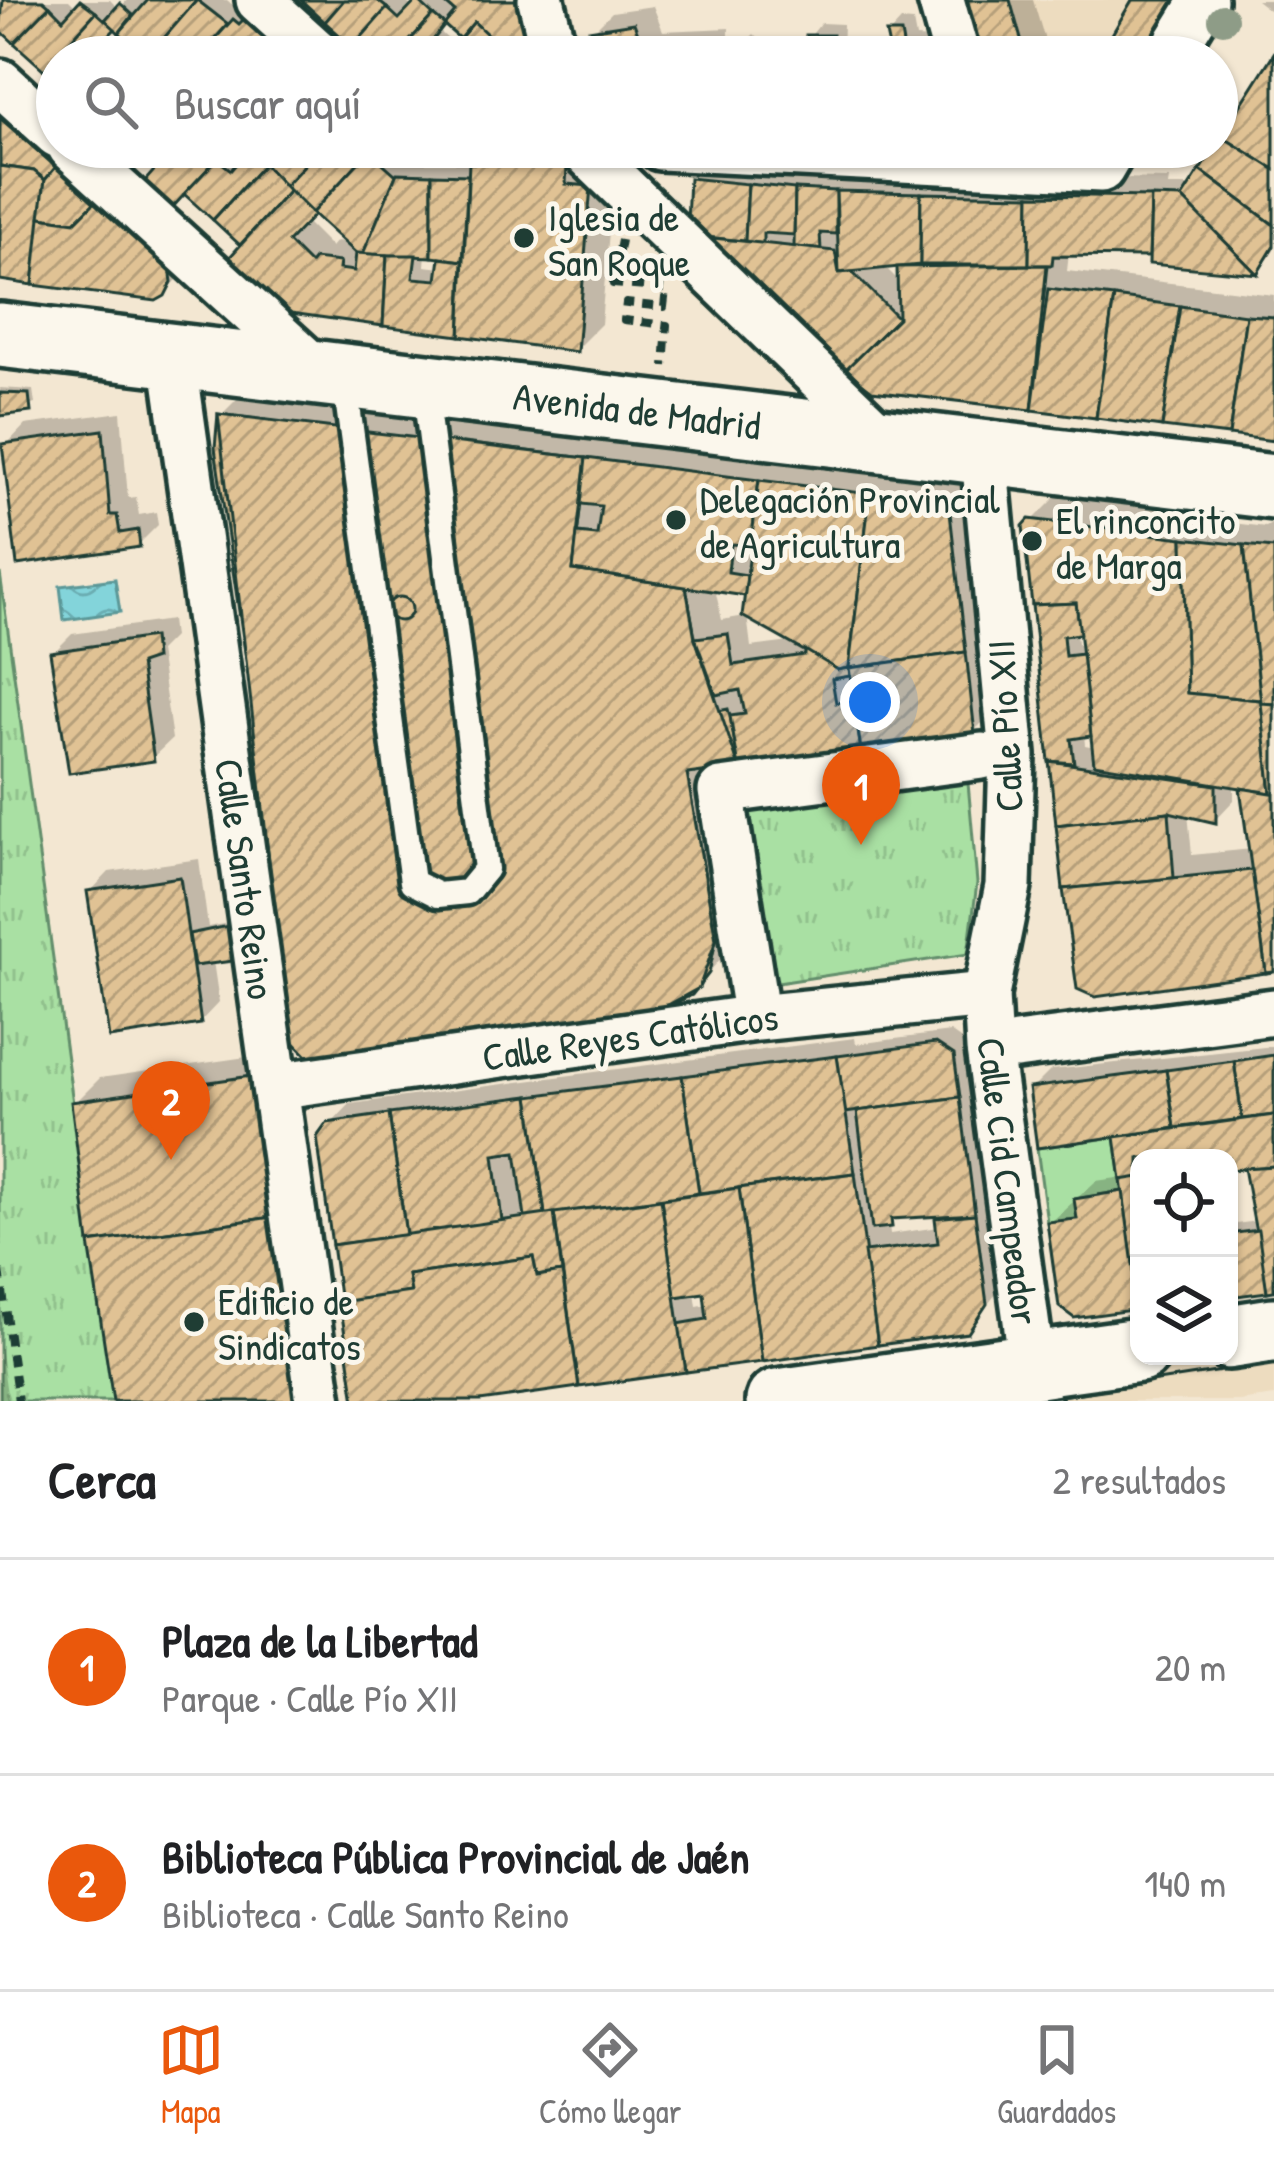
<!DOCTYPE html>
<html lang="es">
<meta charset="utf-8">
<style>
:root{--surface:#fff;--page:#f6f6f6;--text:#202124;--muted:#757577;--line:#e0e0e0;--accent:#ea580c}
body{margin:0;font-family:"Patrick Hand",sans-serif;background:var(--page);color:var(--text)}
.controls{position:absolute;right:36px;bottom:36px;display:grid;overflow:hidden;border-radius:24px;box-shadow:0 3px 9px #0004}
.controls button{width:108px;height:108px;display:grid;place-items:center;padding:0;border:0;border-bottom:3px solid var(--line);background:var(--surface);color:var(--text);font:60px sans-serif}
.you{position:absolute;left:870px;top:702px;width:42px;height:42px;margin:-30px;border:9px solid #fff;border-radius:50%;background:#1a73e8;box-shadow:0 0 0 18px #1a73e833}
.badge{display:grid;place-items:center;width:78px;height:78px;border-radius:50%;background:var(--accent);color:#fff;font-size:39px;font-weight:700}
.pin{position:absolute;translate:-50% -99px;filter:drop-shadow(0 3px 6px #0008)}
.pin::after{content:'';position:absolute;top:63px;width:42px;height:36px;background:inherit;clip-path:polygon(0 0,100% 0,50% 100%)}
.list{margin:0;padding:0;list-style:none}
h2{display:flex;justify-content:space-between;align-items:center;height:156px;margin:0;padding:0 48px;font-size:51px}
h2 small{font-size:39px;font-weight:400;color:var(--muted)}
.list li{display:grid;grid-template-columns:78px 1fr auto;gap:36px;align-items:center;box-sizing:border-box;height:216px;padding:0 48px;border-top:3px solid var(--line)}
.list b{display:block;font-size:45px;white-space:nowrap}
.list p{margin:0;font-size:39px;white-space:nowrap;color:var(--muted)}
.list em{font-size:39px;font-style:normal;color:var(--muted)}
.icon{flex:none;width:66px;height:66px;fill:none;stroke:currentColor;stroke-width:2;stroke-linecap:round;stroke-linejoin:round}
.map{position:relative;flex:none;width:1274px;height:1401px;overflow:hidden}
.search{position:absolute;background:var(--surface);box-shadow:0 3px 9px #0004;left:36px;right:36px;top:36px;height:132px;display:flex;align-items:center;gap:30px;box-sizing:border-box;padding:0 42px;border-radius:66px;color:var(--muted);font-size:45px}
.sheet{height:588px;background:var(--surface)}
nav{display:flex;justify-content:space-around;align-items:center;box-sizing:border-box;height:168px;border-top:3px solid var(--line);background:var(--surface);font-size:33px;color:var(--muted)}
nav a{display:grid;justify-items:center;gap:6px}
nav .on{color:var(--accent)}
.map>svg:first-child{display:block}
.built{fill:#eddcbf}
.grass{fill:#a9e0a3;stroke:#648e6c;stroke-width:3}
.park{fill:url(#park-tufts);stroke:#648e6c;stroke-width:3}
.water{fill:url(#water-waves);stroke:#5b9898;stroke-width:3}
.shadow{fill:#0003;fill-rule:evenodd}
.building{fill:url(#building-hatch);stroke:#1f3d34;stroke-width:3}
.lines{fill:none;stroke-linecap:round;stroke-linejoin:round}
.lane-casing{stroke:#1f3d34;stroke-width:33}
.street-casing{stroke:#1f3d34;stroke-width:54}
.secondary-casing{stroke:#1f3d34;stroke-width:72}
.path{stroke:#1f3d34;stroke-width:8;stroke-dasharray:12 9;stroke-linecap:butt}
.lane{stroke:#fbf7ec;stroke-width:24}
.street{stroke:#fbf7ec;stroke-width:45}
.secondary{stroke:#fbf7ec;stroke-width:63}
.tram{stroke:#1f3d34;stroke-width:3}
.tree{fill:#8e9c87}
.poi-dot{fill:#1f3d34;stroke:#fbf7ec;stroke-width:4.5}
.labels{text-anchor:middle;dominant-baseline:central;stroke-width:10;stroke-linejoin:round;paint-order:stroke}
.poi-label{font-size:39px;fill:#1f3d34;stroke:#fbf7ec;text-anchor:start}
.street-label{font-size:39px;fill:#1f3d34;stroke:#fbf7ec}
</style>
<div class="map">
<svg width="1274" height="1401" viewBox="0 0 1274 1401">
<defs>
<pattern id="park-tufts" width="24" height="20" patternUnits="userSpaceOnUse" patternTransform="scale(3)"><rect width="24" height="20" fill="#a9e0a3"/><path d="M3 7l-1-3M5 7V3M7 7l1-3M15 17l-1-3M17 17v-4M19 17l1-3" fill="none" stroke="#91c18d"/></pattern>
<pattern id="water-waves" width="16" height="10" patternUnits="userSpaceOnUse" patternTransform="scale(3)"><rect width="16" height="10" fill="#83d4da"/><path d="M0 5q4-4 8 0t8 0" fill="none" stroke="#6badb2"/></pattern>
<pattern id="building-hatch" width="6" height="6" patternUnits="userSpaceOnUse" patternTransform="scale(3)"><rect width="6" height="6" fill="#e0c294"/><path d="M-1 1l2-2M0 6l6-6M5 7l2-2" fill="none" stroke="#b59f7a"/></pattern>
</defs>
<rect width="100%" height="100%" fill="#f3e7d2"/>
<filter id="ink" filterUnits="userSpaceOnUse"><feTurbulence type="fractalNoise" baseFrequency=".00833" numOctaves="2"/><feDisplacementMap in="SourceGraphic" scale="24" xChannelSelector="R" yChannelSelector="G"/><feConvolveMatrix kernelMatrix="1 2 1 2 8 2 1 2 1" color-interpolation-filters="sRGB"/></filter>
<g filter="url(#ink)">
<g class="built">
<path d="M958 0H1186L1151 57H975Z"/>
<path d="M1274 1352V1396L1239 1401H941Z"/>
</g>
<path class="grass" d="M1115 1137 1123 1191 1075 1199 1077 1219 1047 1222 1037 1148Z"/>
<g class="park">
<path d="M0 573 114 1401H0Z"/>
<path d="M967 772 977 883 968 954 771 984 743 807Z"/>
</g>
<path class="water" d="M115 579 120 612 64 620 60 586Z"/>
<g class="shadow">
<path d="M0 0H69L77 8 84 0H110L119 9 127 0H227L290 57H133L141 49 115 25 106 34 131 57H57V77L0 26ZM165 35 182 48 176 55 158 43Z"/>
<path d="M305 0H404L413 8 421 0H538L518 57H368ZM446 22 464 39 457 47 439 31Z"/>
<path d="M961 0H1033L1050 57H978Z"/>
<path d="M1256 0H1274V6L1269 10Z"/>
<path d="M653 6 663 31 729 28V42H746L754 34 762 42 809 38 821 23 843 24 842 53 892 54 889 34 901 21 913 22 916 38 953 40 957 57H601L593 31 612 12Z"/>
<path d="M1274 59V250L1269 258 1256 271 1152 254 1069 253 1067 271 1274 295V438L1032 407 697 234 692 179 704 166 826 179 937 181 944 175 1169 179 1168 186H1193ZM900 264 901 283 884 266Z"/>
<path d="M0 83 184 273 163 294 0 277Z"/>
<path d="M136 147H224L245 158 255 147H391L409 163H473L489 147H590L615 162 601 324 576 349 293 311 258 230ZM315 210 351 243 336 241 331 247 305 221ZM426 253 443 255 442 268 425 266Z"/>
<path d="M0 388 33 390 35 404 0 413Z"/>
<path d="M246 390 783 456 782 462 968 486 993 712 974 731 714 767 733 945 709 972 221 415ZM715 589 748 593 745 616 722 620ZM747 615 790 642 751 647Z"/>
<path d="M121 412 128 498 136 497 139 515 156 512 158 525 139 544 19 561 6 445 25 425Z"/>
<path d="M1057 496 1207 514V520L1266 527 1274 522V969L1095 994 1052 762 1056 758 1026 527ZM1076 631H1082L1083 644H1077ZM1093 732 1095 747 1085 745 1084 734ZM1234 784 1243 786 1252 849 1192 855 1188 813 1216 819 1234 800Z"/>
<path d="M171 620 173 637 159 651 172 739 152 758 53 653 72 634Z"/>
<path d="M199 859 208 927 233 922 237 953 213 961 219 1002 200 1022 90 892 109 872Z"/>
<path d="M950 1032 966 1043 1005 1283 966 1331 459 1401H358L330 1125 350 1104 855 1038 856 1044ZM938 1215 939 1227 890 1234 889 1225 898 1216ZM706 1290 708 1304 697 1306 695 1292Z"/>
<path d="M1274 1046V1288L1229 1294V1225L1257 1221 1246 1165 1229 1167V1158H1139V1306L1050 1223 1096 1181 1124 1177 1117 1134 1032 1089 1051 1070Z"/>
<path d="M275 1053 117 1401 75 1103 100 1078Z"/>
<path d="M0 1345 8 1401H0Z"/>
</g>
<g class="building">
<path d="M3 0H43L50 6 14 43 0 30Z"/>
<path d="M80 0 96 12 44 70 14 43 50 6 63 19Z"/>
<path d="M148 0H197L148 57 119 33Z"/>
<path d="M197 0 228 24 199 57H171L178 48 164 38Z"/>
<path d="M301 0H344L325 22Z"/>
<path d="M344 0H377L387 8 353 47 325 22Z"/>
<path d="M417 0 433 15 395 57H364L353 47 387 8 399 19Z"/>
<path d="M441 0H522L536 42 521 57H511L474 22 460 39 444 25 455 12Z"/>
<path d="M958 0H1010L1026 57H975Z"/>
<path d="M1132 0H1186L1151 57H1130L1107 43Z"/>
<path d="M120 3 133 15 119 33 105 20Z"/>
<path d="M96 12 115 29 96 49 105 57H57V81L44 70Z"/>
<path d="M433 15 445 25 429 45 441 57H395Z"/>
<path d="M233 19 239 24 244 19 265 38 261 45 250 57H199Z"/>
<path d="M474 22 511 57H444Z"/>
<path d="M634 23 644 49 711 46V57H598L589 30Z"/>
<path d="M886 33H901L904 50 941 51 942 57H891Z"/>
<path d="M806 35H832L831 57H770L772 48H805Z"/>
<path d="M1274 53V169L1221 136Z"/>
<path d="M0 118 56 167 45 180 34 171 0 166Z"/>
<path d="M1221 136 1274 169V225L1200 170Z"/>
<path d="M131 147H175L156 169Z"/>
<path d="M175 147H205L201 151 214 162 173 207 144 182Z"/>
<path d="M268 147H321L285 186 258 159Z"/>
<path d="M321 147 369 151 312 213 285 186Z"/>
<path d="M248 150 264 164 213 220 184 194 217 159 231 170Z"/>
<path d="M369 151 396 175 363 254 356 253 312 213Z"/>
<path d="M469 163 567 167 566 184 591 186 577 352 460 336Z"/>
<path d="M264 164 289 191 240 245 213 220Z"/>
<path d="M0 166 34 171 45 180 33 285 0 280Z"/>
<path d="M56 167 95 202 75 222 40 217 45 180Z"/>
<path d="M1200 170 1274 225V246L1257 274 1182 198Z"/>
<path d="M432 174V257L363 254 397 173Z"/>
<path d="M432 174 468 175 463 261 432 257Z"/>
<path d="M689 178 748 184 745 241 694 236 687 222Z"/>
<path d="M748 184 795 189 794 235 763 233V244L745 241Z"/>
<path d="M795 189 836 191V234L820 233 821 250 794 247Z"/>
<path d="M289 191 314 215 288 242 310 264 314 259 340 262 339 269 354 271 356 253 387 255 383 326 291 313 229 258Z"/>
<path d="M836 191 921 193 920 265 839 273Z"/>
<path d="M921 193 1030 195 1029 265H920Z"/>
<path d="M1030 195 1151 197 1149 257 1053 256 1052 265H1029Z"/>
<path d="M1151 197 1182 198 1257 274 1149 264Z"/>
<path d="M95 202 170 268 172 282 165 296 156 301 33 285 40 217 75 222Z"/>
<path d="M694 236 835 251 839 273 852 272 898 318 845 370Z"/>
<path d="M387 255H416L413 278 437 280 440 258 463 261 460 336 383 326Z"/>
<path d="M1047 265 1032 410 872 391 845 370 898 318 897 267Z"/>
<path d="M1048 289 1114 297 1096 418 1032 410Z"/>
<path d="M1114 297 1180 306 1162 427 1096 418Z"/>
<path d="M1180 306 1246 315 1229 435 1162 427Z"/>
<path d="M1246 315 1274 317V441L1229 435Z"/>
<path d="M0 393 29 394 31 412 0 416Z"/>
<path d="M218 414 295 424 289 452H283L359 952 402 988 482 974 515 959 541 933 556 889 515 609 520 602 548 597V551L525 512 462 463 463 443 586 458 573 570 686 587 699 659 718 711 728 709 730 716 739 767 687 774 716 940 709 973 692 995 659 1010 314 1050 303 1047 215 448Z"/>
<path d="M218 414 586 458 573 570 686 587 695 638 739 767 687 774 716 940 699 988 659 1010 310 1059 289 1037Z"/>
<path d="M103 430 110 515H117L120 533 138 530 140 547 17 565 2 444Z"/>
<path d="M586 458 759 480 751 546 731 544 728 572 747 575 745 596 573 570 577 533 597 535 601 506 581 504Z"/>
<path d="M759 480 870 494 849 668 838 670 742 616Z"/>
<path d="M870 494 949 504 966 652 849 668Z"/>
<path d="M1029 519 1183 538 1187 693 1261 700 1271 793 1094 764 1076 603 1032 605 1023 526Z"/>
<path d="M1183 538 1244 545 1261 700 1187 693Z"/>
<path d="M1244 545 1274 548V704L1261 703Z"/>
<circle cx="400" cy="609" r="12"/>
<path d="M1076 603 1080 634 1063 636 1065 656 1082 654 1091 736 1071 739 1074 763 1049 761 1032 605Z"/>
<path d="M728 634 733 665 805 655V650L838 670 849 668 850 676 832 679 836 703 853 700 861 750 739 767 730 716 745 714 740 690 716 695 695 638Z"/>
<path d="M153 637 155 659 140 664 154 761 69 773 50 652Z"/>
<path d="M966 652 975 734 861 750 849 668Z"/>
<path d="M1261 703 1274 704V972L1266 973 1240 788 1271 793Z"/>
<path d="M1049 761 1216 785V823L1169 812 1056 825Z"/>
<path d="M1169 812 1174 878 1063 889 1056 825Z"/>
<path d="M1252 870 1266 973 1095 997 1077 989 1063 889Z"/>
<path d="M180 877 201 1024 109 1038 87 891Z"/>
<path d="M228 926 233 961 194 966 189 934Z"/>
<path d="M936 1043 954 1055 960 1097 845 1113 837 1056Z"/>
<path d="M1274 1055V1115L1242 1119 1234 1061Z"/>
<path d="M837 1056 855 1173 699 1193 682 1076Z"/>
<path d="M1234 1061 1242 1119 1175 1128 1166 1070Z"/>
<path d="M1166 1070 1175 1128 1037 1148 1029 1088Z"/>
<path d="M251 1076 272 1217 89 1243 71 1102Z"/>
<path d="M682 1076 699 1193 545 1215 529 1096Z"/>
<path d="M529 1096 545 1215 525 1218 516 1152 494 1155 502 1221 406 1235 389 1114Z"/>
<path d="M960 1097 975 1214 891 1219 892 1227 872 1229 857 1111Z"/>
<path d="M389 1114 406 1235 332 1245 317 1137 327 1123Z"/>
<path d="M1274 1115V1166L1229 1170V1158H1139V1179L1121 1180 1115 1137Z"/>
<path d="M1274 1166V1291L1267 1292 1244 1168Z"/>
<path d="M855 1173 878 1345 762 1362 739 1188Z"/>
<path d="M1139 1177V1309L1121 1180Z"/>
<path d="M739 1188 762 1362 686 1372 678 1324 707 1319 704 1293 675 1297 661 1199Z"/>
<path d="M1123 1191 1139 1309 1074 1318 1059 1307 1047 1222 1077 1219 1074 1199Z"/>
<path d="M661 1199 686 1372 579 1387 554 1213Z"/>
<path d="M554 1213 562 1272 537 1276 533 1257 408 1275 411 1292 340 1302 332 1245Z"/>
<path d="M975 1214 987 1304 968 1333 878 1345 864 1252 938 1243 935 1218Z"/>
<path d="M272 1217 299 1401H113L89 1243Z"/>
<path d="M1258 1230 1267 1292 1229 1297V1234Z"/>
<path d="M533 1257 537 1276 562 1272 579 1387 480 1401H355L340 1302 411 1292 408 1275Z"/>
</g>
<g class="lines">
<defs>
<path id="lane" d="M344 376 412 882 438 895 467 892 486 869 424 385"/>
<g id="street">
<path d="M259 0 322 57"/>
<path d="M541 0 555 57"/>
<path d="M941 0 957 57"/>
<path d="M1169 57 1204 0"/>
<path d="M0 82 57 134"/>
<path d="M71 147 317 371"/>
<path d="M581 147 887 443"/>
<path d="M660 147 1101 169 1114 147"/>
<path d="M173 357 319 1401"/>
<path d="M984 456 1012 755 1008 886 986 995 989 1049 1037 1401"/>
<path d="M753 994 721 791 982 756"/>
<path d="M1016 1046 1274 1012"/>
<path d="M275 1086 757 1018 986 995"/>
</g>
<g id="secondary">
<path d="M0 335 1274 487"/>
<path d="M1229 1337 1274 1330"/>
<path d="M778 1401 1139 1350"/>
</g>
</defs>
<use href="#lane" class="lane-casing"/>
<use href="#street" class="street-casing"/>
<use href="#secondary" class="secondary-casing"/>
<g class="path">
<path d="M621 240 613 284 666 289 664 307 626 303 624 320 667 325 664 366"/>
<path d="M0 1270 18 1401"/>
</g>
<use href="#lane" class="lane"/>
<use href="#street" class="street"/>
<use href="#secondary" class="secondary"/>
<path class="tram" d="M1028 1401 1274 1363"/>
</g>
<circle class="tree" cx="1223" cy="19" r="15"/>
</g>
<g class="poi-dot">
<circle cx="524" cy="238" r="12"/>
<circle cx="676" cy="520" r="12"/>
<circle cx="1032" cy="541" r="12"/>
<circle cx="194" cy="1322" r="12"/>
</g>
<g class="labels">
<g class="poi-label">
<text x="548" y="216">Iglesia de<tspan x="548" dy="45">San Roque</tspan></text>
<text x="700" y="498">Delegación Provincial<tspan x="700" dy="45">de Agricultura</tspan></text>
<text x="1056" y="519">El rinconcito<tspan x="1056" dy="45">de Marga</tspan></text>
<text x="218" y="1300">Edificio de<tspan x="218" dy="45">Sindicatos</tspan></text>
</g>
<g class="street-label">
<text transform="translate(637 410) rotate(7)">Avenida de Madrid</text>
<text transform="translate(1004 726) rotate(-93)">Calle Pío XII</text>
<text transform="translate(246 879) rotate(82)">Calle Santo Reino</text>
<text transform="translate(630 1036) rotate(-8)">Calle Reyes Católicos</text>
<text transform="translate(1009 1181) rotate(83)">Calle Cid Campeador</text>
</g>
</g>
</svg>
<div class="controls">
<button><svg class="icon" aria-label="locate" viewBox="0 0 24 24"><circle cx="12" cy="12" r="6"/><path d="M12 2v4M12 18v4M2 12h4M18 12h4"/></svg></button>
<button><svg class="icon" aria-label="layers" viewBox="0 0 24 24"><path d="M12 4l9 5-9 5-9-5zM3 14l9 5 9-5"/></svg></button>
</div>
<div class="you"></div>
<div class="pin badge" style="left:861px;top:845px">1</div>
<div class="pin badge" style="left:171px;top:1160px">2</div>
<div class="search"><svg class="icon" aria-label="search" viewBox="0 0 24 24"><circle cx="10" cy="10" r="6"/><path d="M15 15l6 6"/></svg>Buscar aquí</div>
</div>
<section class="sheet">
<h2>Cerca<small>2 resultados</small></h2>
<ul class="list">
<li><span class="badge">1</span><div><b>Plaza de la Libertad</b><p>Parque · Calle Pío XII</p></div><em>20 m</em></li>
<li><span class="badge">2</span><div><b>Biblioteca Pública Provincial de Jaén</b><p>Biblioteca · Calle Santo Reino</p></div><em>140 m</em></li>
</ul>
</section>
<nav>
<a class="on"><svg class="icon" aria-label="map" viewBox="0 0 24 24"><path d="M3 6l6-2 6 2 6-2v14l-6 2-6-2-6 2zM9 4v14M15 6v14"/></svg>Mapa</a>
<a><svg class="icon" aria-label="directions" viewBox="0 0 24 24"><path d="M12 3l9 9-9 9-9-9zM9 14v-3h6M13 9l2 2-2 2"/></svg>Cómo llegar</a>
<a><svg class="icon" aria-label="saved" viewBox="0 0 24 24"><path d="M7 4h10v16l-5-4-5 4z"/></svg>Guardados</a>
</nav>
